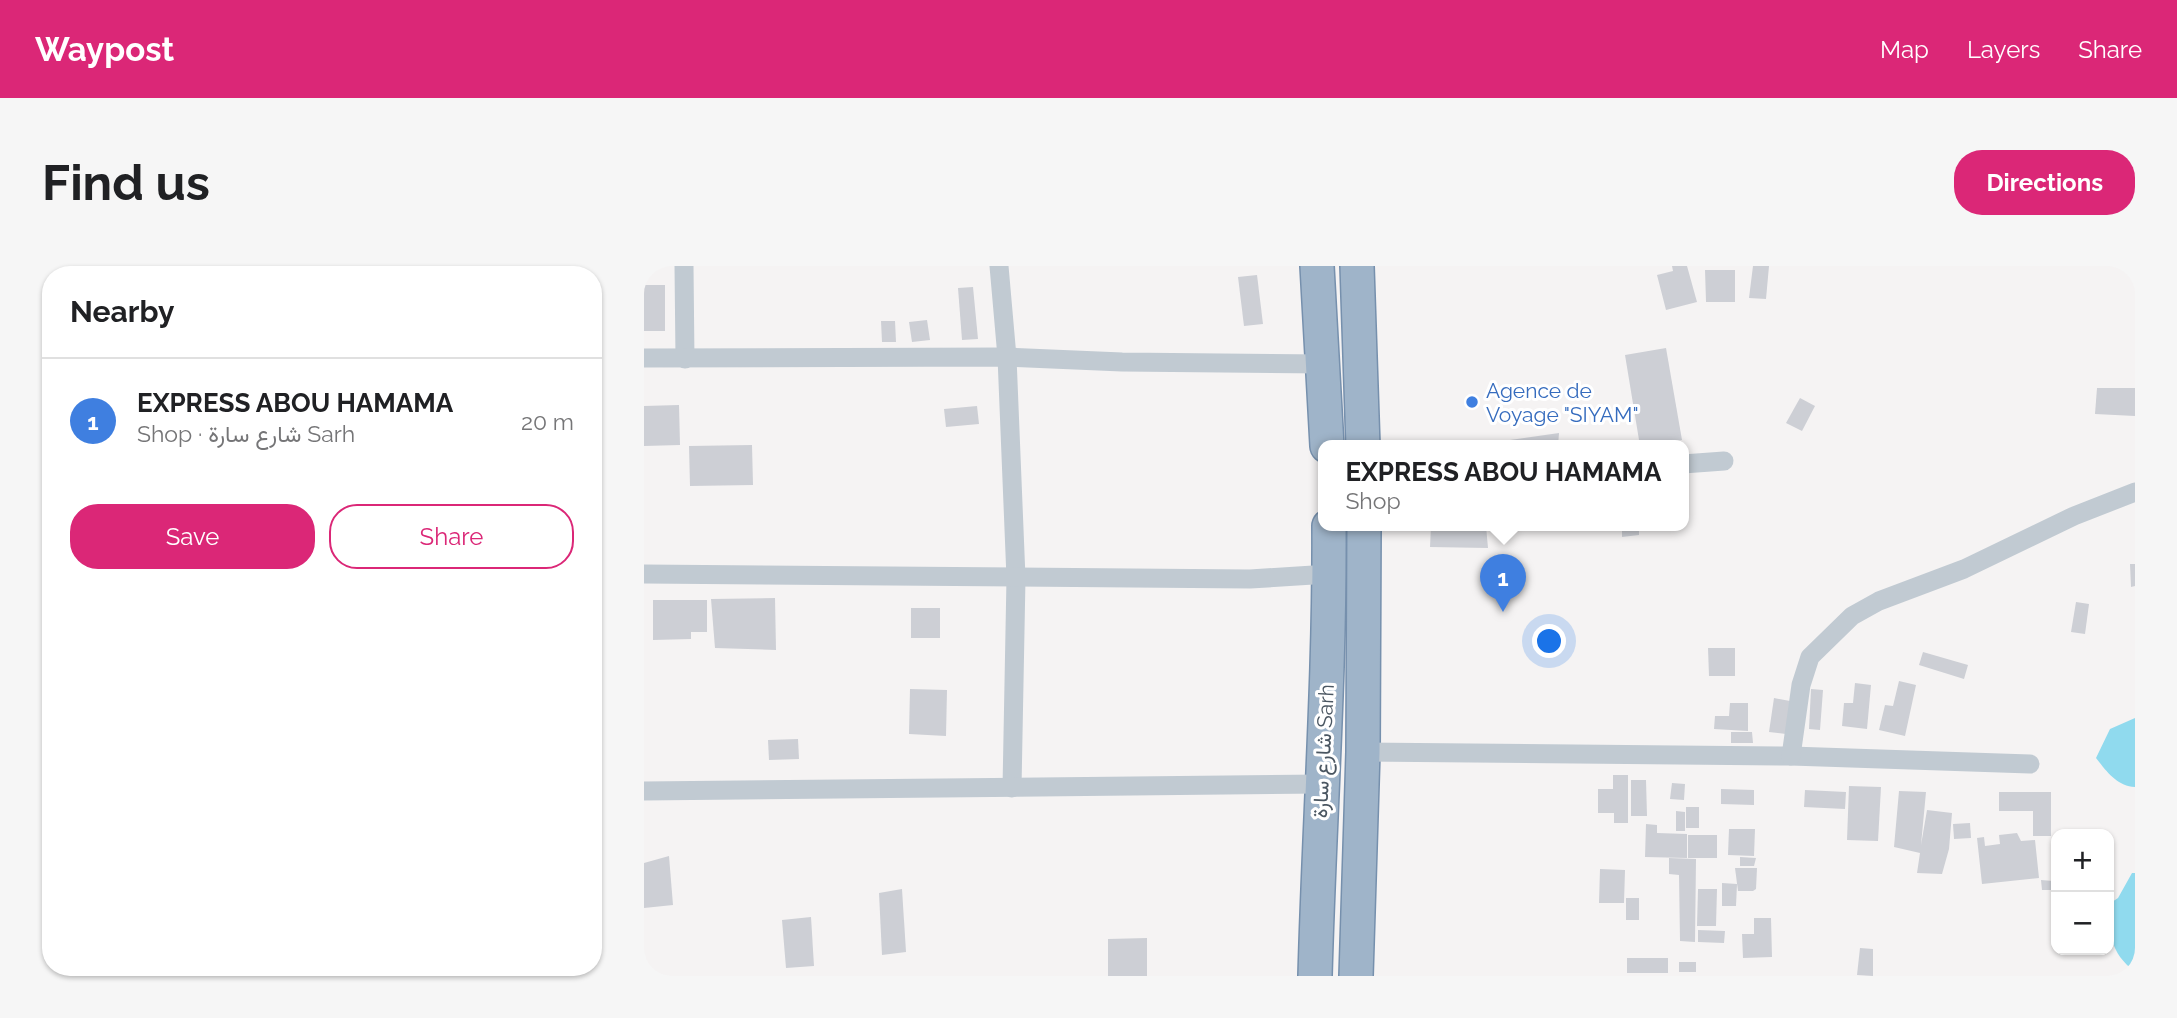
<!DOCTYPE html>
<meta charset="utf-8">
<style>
:root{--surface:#fff;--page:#f6f6f6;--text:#202124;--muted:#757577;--line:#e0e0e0;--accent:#db2777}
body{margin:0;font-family:Raleway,Vazirmatn,sans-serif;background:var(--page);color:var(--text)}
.controls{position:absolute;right:21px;bottom:21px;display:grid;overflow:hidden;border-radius:14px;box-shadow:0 2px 5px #0004}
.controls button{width:63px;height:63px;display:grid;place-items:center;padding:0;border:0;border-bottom:2px solid var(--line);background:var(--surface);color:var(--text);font:35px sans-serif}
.you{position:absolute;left:906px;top:376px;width:24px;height:24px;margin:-18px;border:5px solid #fff;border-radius:50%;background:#1a73e8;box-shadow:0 0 0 10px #1a73e833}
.badge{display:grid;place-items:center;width:46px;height:46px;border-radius:50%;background:var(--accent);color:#fff;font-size:23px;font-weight:700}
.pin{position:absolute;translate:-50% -58px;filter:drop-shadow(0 2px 4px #0008)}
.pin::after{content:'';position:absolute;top:37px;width:24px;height:21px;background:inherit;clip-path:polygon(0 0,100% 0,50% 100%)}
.popup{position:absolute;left:674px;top:174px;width:371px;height:91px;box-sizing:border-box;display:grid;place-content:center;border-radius:14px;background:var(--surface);filter:drop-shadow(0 2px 5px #0005);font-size:23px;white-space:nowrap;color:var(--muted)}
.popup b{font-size:26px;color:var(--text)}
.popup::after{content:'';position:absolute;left:50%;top:100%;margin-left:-14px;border:14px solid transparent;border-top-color:var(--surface)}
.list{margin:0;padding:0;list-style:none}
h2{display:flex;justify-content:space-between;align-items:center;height:91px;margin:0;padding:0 28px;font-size:30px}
h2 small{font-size:23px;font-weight:400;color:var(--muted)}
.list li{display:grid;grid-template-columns:46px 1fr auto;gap:21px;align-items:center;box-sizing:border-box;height:126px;padding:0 28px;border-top:2px solid var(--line)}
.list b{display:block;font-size:26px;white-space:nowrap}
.list p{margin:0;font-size:23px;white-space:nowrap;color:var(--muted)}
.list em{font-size:23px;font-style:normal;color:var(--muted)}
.actions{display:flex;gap:14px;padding:21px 28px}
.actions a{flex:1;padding:16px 0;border:2px solid var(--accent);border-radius:28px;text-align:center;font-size:24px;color:var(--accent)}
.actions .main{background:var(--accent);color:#fff}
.map{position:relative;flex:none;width:1491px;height:710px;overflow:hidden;border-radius:28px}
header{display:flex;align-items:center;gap:42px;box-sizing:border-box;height:98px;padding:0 35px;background:var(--accent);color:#fff}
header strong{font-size:33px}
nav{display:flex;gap:38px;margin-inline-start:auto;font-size:24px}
.intro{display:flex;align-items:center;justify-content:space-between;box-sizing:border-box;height:168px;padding:0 42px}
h1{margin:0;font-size:49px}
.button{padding:18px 32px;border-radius:28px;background:var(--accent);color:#fff;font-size:24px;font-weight:700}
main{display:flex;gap:42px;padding:0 42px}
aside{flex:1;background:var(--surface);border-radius:28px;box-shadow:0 2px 5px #0004}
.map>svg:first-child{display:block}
.water{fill:#90daee}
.building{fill:#cdcfd5}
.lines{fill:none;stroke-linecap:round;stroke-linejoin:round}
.trunk-casing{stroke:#7690ad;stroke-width:36}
.minor{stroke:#c1cad2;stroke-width:19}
.trunk{stroke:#9fb4c9;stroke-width:33}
.shop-dot{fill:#3f7fe0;stroke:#fff;stroke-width:2.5}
.labels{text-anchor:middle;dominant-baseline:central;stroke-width:6;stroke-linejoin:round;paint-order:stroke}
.shop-label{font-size:21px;fill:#366cbe;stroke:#fff;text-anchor:start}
.street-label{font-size:21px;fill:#4a5661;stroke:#fff}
</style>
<header>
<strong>Waypost</strong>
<nav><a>Map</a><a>Layers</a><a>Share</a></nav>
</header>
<div class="intro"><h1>Find us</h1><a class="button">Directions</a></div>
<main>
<aside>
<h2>Nearby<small></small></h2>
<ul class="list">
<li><span class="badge" style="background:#3f7fe0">1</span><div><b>EXPRESS ABOU HAMAMA</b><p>Shop · شارع سارة Sarh</p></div><em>20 m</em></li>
</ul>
<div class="actions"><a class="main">Save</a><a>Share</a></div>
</aside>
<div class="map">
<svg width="1491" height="710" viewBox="0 0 1491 710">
<rect width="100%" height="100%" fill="#f5f3f3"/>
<g class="water">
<path d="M1491 452V521C1473 520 1463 506 1452 492L1466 463Z"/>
<path d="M1488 607H1491V706C1466 686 1465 668 1465 638L1474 632Z"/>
</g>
<g class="building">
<path d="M1028 0H1043L1053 36 1022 44 1013 9 1029 5Z"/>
<path d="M1109 0H1125L1122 33 1105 32Z"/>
<path d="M1061 4H1091V36H1062Z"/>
<path d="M613 9 619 58 600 60 594 11Z"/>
<rect x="0" y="19" width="21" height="46"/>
<path d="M329 21 334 73 318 74 314 22Z"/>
<path d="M283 54 286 74 268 76 265 56Z"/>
<path d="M237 55H251L252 76H238Z"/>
<path d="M1022 82 1038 174 996 180 981 89Z"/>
<path d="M1453 122H1491V150L1451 148Z"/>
<path d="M1156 132 1171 140 1158 165 1142 157Z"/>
<path d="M35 139 36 179 0 180V140Z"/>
<path d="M333 140 335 158 302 161 300 143Z"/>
<path d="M915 167 914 180H837V178Z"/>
<path d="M108 179 109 219 46 220 45 180Z"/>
<path d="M787 260H842L844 282 786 281Z"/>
<path d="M978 260H995V269L978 271Z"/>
<path d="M1486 298H1491V320L1487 321Z"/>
<path d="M131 332 132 384 71 382 67 333Z"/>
<path d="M9 334H63V366H47V373L9 374Z"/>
<path d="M1432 336 1445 338 1441 368 1427 366Z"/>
<rect x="267" y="342" width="29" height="30"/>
<path d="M1064 382H1091V410H1065Z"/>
<path d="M1279 386 1324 399 1320 413 1275 399Z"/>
<path d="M1255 415 1272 419 1261 470 1235 464 1241 439 1249 440Z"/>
<path d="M1211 417 1227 419 1223 463 1198 460 1200 437H1209Z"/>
<path d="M266 423 303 424 302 470 265 468Z"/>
<path d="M1167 423 1179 424 1176 464 1165 463Z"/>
<path d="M1130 432 1146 435 1142 468 1125 466Z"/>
<path d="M1086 437H1104V465L1070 463 1071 450H1085Z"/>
<path d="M1087 466H1108L1109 477H1087Z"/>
<path d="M154 473 155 493 125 494 124 474Z"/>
<path d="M969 509H984V557H970V547H954V523H969Z"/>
<path d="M987 514H1002L1003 550H987Z"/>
<path d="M1028 517 1041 518 1040 534 1026 533Z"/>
<path d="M1205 520 1237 521 1234 575 1203 574Z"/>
<path d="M1077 523 1110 524V539L1077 538Z"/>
<path d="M1161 524 1202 526 1201 543 1160 541Z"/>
<path d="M1255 525 1282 526 1277 579 1283 544 1308 547 1305 583 1298 608 1273 607 1276 587 1250 581Z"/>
<path d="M1355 526H1407V570H1389V545H1355Z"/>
<rect x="1042" y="541" width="13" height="21"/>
<path d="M1032 545 1041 546V565H1032Z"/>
<path d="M1326 557 1327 572 1310 573 1309 558Z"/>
<path d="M1002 558 1013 559V567L1043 568V592L1001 591Z"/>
<path d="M1085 563H1111L1110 590 1084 589Z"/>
<path d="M1373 567 1377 575 1391 574 1395 612 1338 618 1333 572 1340 571 1341 580 1356 578 1355 569Z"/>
<rect x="1044" y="569" width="29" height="23"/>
<path d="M25 590 29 639 0 642V597Z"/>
<path d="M1096 591 1112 592 1110 600H1096Z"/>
<path d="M1025 592 1052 593 1051 676 1036 675 1035 609 1025 608Z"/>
<path d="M1091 602H1113L1112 623 1109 625H1094Z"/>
<path d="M956 603 981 604 980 637H955Z"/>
<path d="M1397 614 1409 615 1410 624H1398Z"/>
<path d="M1078 617 1093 618 1092 640H1078Z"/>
<path d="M258 623 262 686 238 689 235 627Z"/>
<path d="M1054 623H1073L1072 660H1053Z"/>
<rect x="982" y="632" width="13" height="22"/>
<path d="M167 651 170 700 142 702 138 654Z"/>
<path d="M1110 652H1127L1128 691 1099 692 1098 668H1110Z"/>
<path d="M1054 664 1081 665 1080 677 1054 676Z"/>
<path d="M503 672V710H464V673Z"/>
<path d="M1216 682 1229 683V710L1213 709Z"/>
<rect x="983" y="692" width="41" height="15"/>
<rect x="1035" y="696" width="17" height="10"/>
</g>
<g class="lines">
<defs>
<g id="trunk">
<path d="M673 0 683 180"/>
<path d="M713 0 719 180"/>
<path d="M671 710C675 560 686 410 685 260"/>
<path d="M712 710 719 486 720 260"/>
</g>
</defs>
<use href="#trunk" class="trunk-casing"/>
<g class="minor">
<path d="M40 0 41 93"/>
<path d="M355 0 363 91 372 312 368 522"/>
<path d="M0 92 363 91 478 96 680 98"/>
<path d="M1039 198 1080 195"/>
<path d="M0 308 606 313 685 308"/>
<path d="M719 486 1147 490 1386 498"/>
<path d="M1147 490 1157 419 1166 391 1208 350 1235 335 1320 303 1430 250 1491 226"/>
<path d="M0 525 678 518"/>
</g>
<use href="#trunk" class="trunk"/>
</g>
<circle class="shop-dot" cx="828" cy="136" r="7"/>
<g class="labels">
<g class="shop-label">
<text x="842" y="124">Agence de<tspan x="842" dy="24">Voyage "SIYAM"</tspan></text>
</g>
<g class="street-label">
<text transform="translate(679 485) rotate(-87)">شارع سارة Sarh</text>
</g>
</g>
</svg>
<div class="controls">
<button>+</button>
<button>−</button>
</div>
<div class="you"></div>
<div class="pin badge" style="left:859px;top:346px;background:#3f7fe0">1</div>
<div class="popup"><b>EXPRESS ABOU HAMAMA</b>Shop</div>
</div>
</main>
